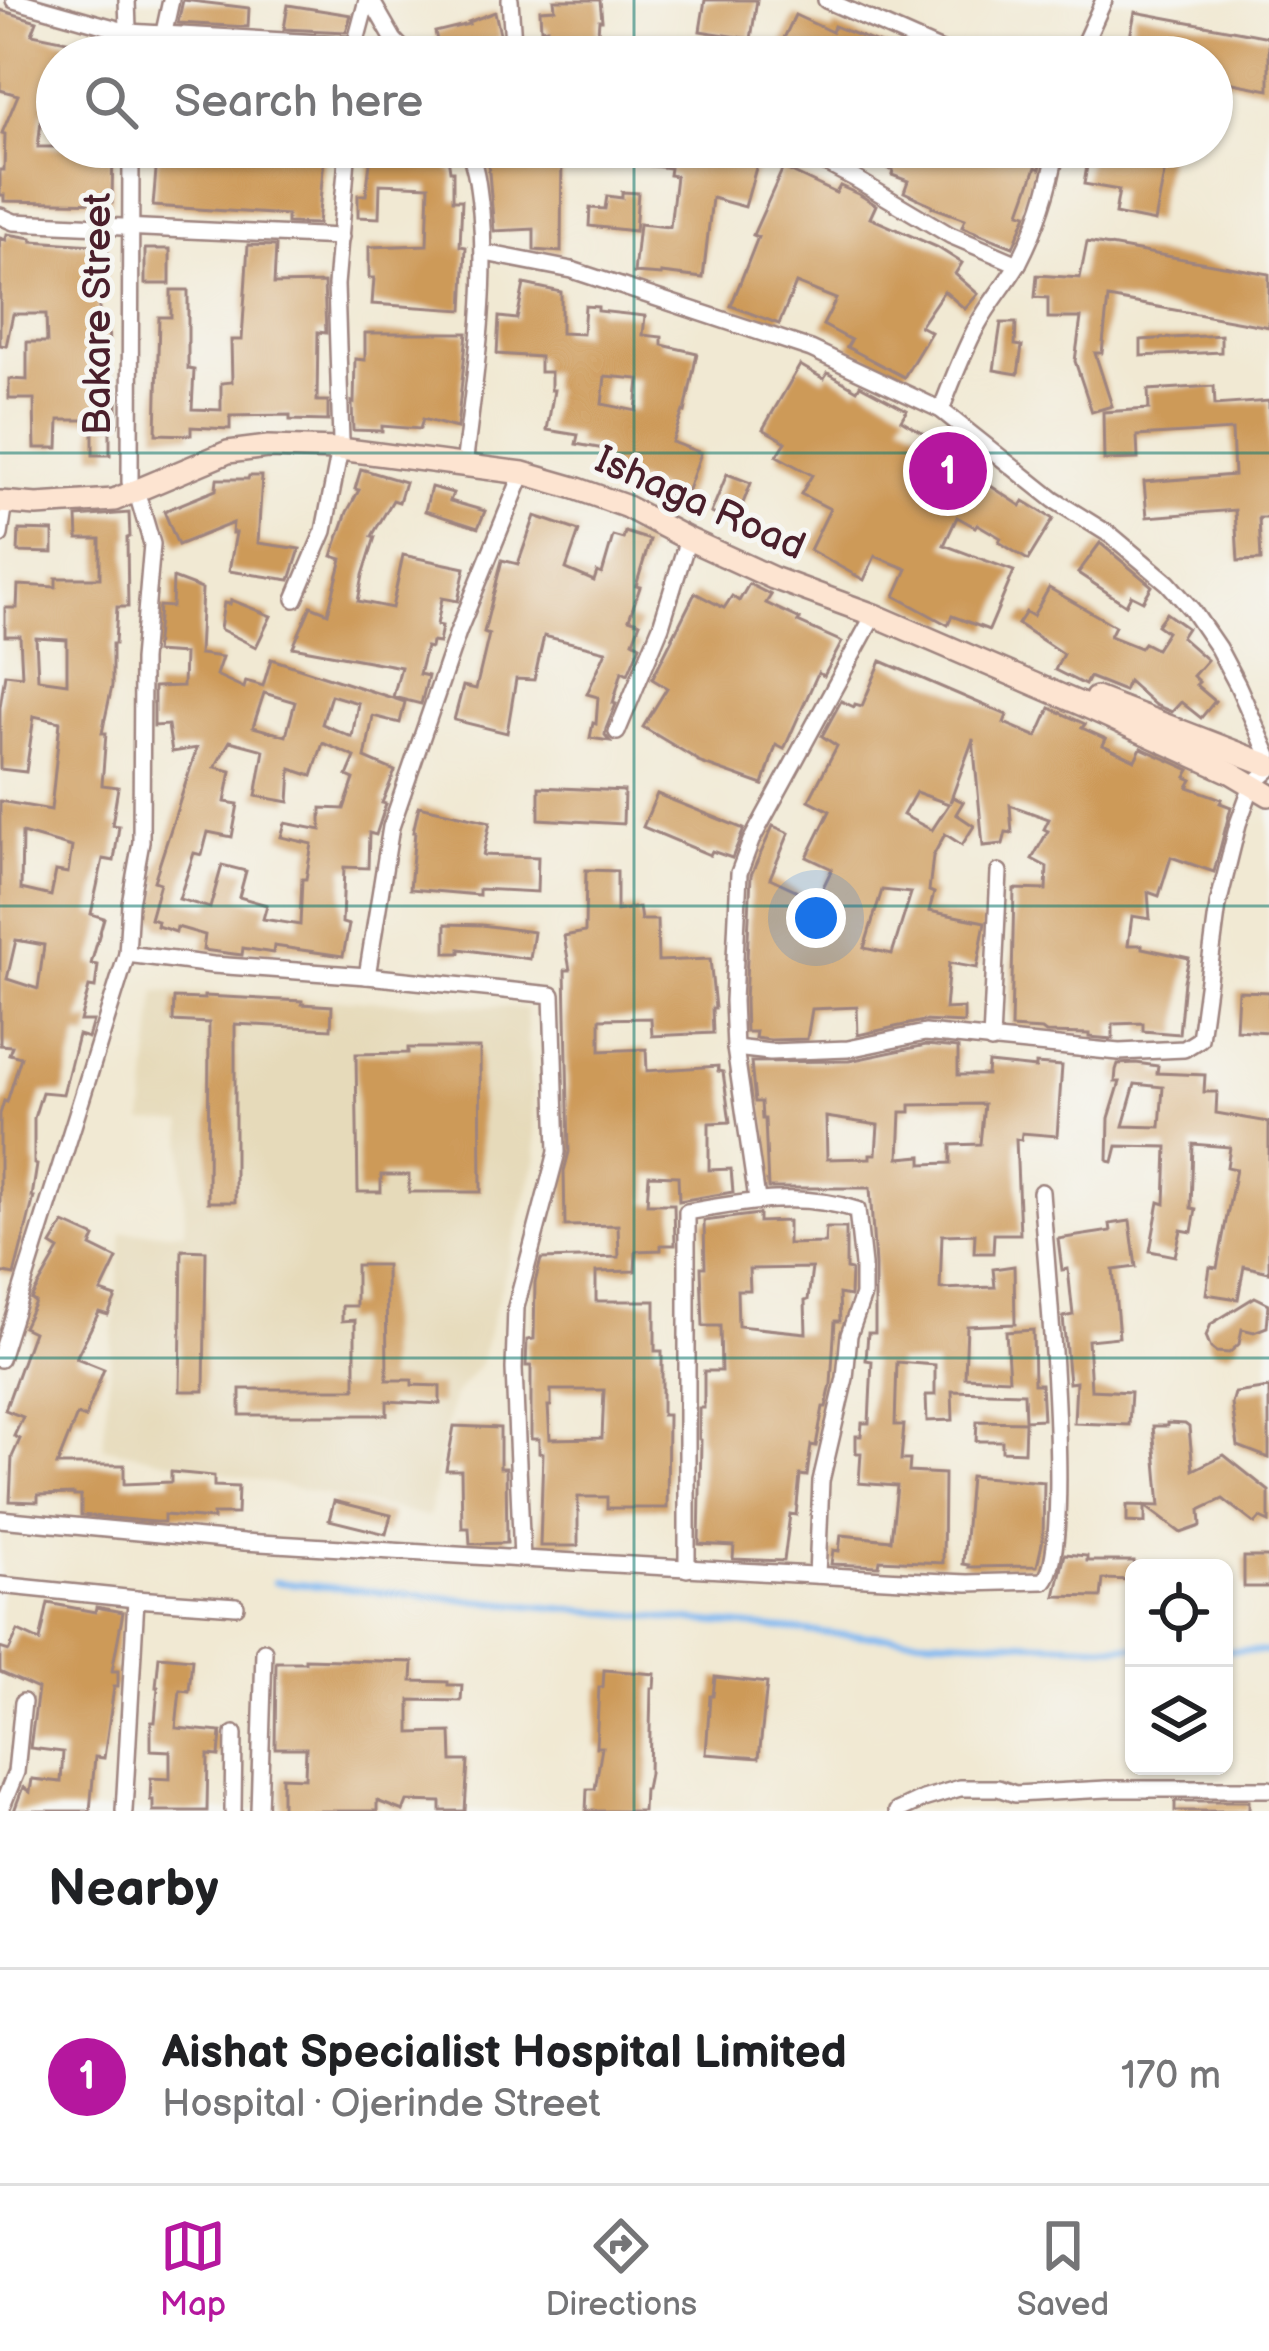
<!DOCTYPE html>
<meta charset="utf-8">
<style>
:root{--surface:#fff;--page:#f2f2f2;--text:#202124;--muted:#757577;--line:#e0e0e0;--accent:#b5179e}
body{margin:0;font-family:"Balsamiq Sans",sans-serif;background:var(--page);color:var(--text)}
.controls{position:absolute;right:36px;bottom:36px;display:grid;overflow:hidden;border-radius:18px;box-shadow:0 3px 9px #0004}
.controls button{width:108px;height:108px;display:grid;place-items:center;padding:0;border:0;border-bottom:3px solid var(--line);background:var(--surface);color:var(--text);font:60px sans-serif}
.you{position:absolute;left:816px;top:918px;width:42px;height:42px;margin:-30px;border:9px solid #fff;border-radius:50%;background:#1a73e8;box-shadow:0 0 0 18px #1a73e833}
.badge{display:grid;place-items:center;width:78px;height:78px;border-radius:50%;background:var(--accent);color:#fff;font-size:39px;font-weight:700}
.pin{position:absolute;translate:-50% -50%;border:6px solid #fff;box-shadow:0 3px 12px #0006}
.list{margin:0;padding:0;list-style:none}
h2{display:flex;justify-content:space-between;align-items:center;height:156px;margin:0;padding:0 48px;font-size:51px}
h2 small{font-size:39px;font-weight:400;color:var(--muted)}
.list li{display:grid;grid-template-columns:78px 1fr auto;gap:36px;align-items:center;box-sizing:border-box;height:216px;padding:0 48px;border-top:3px solid var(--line)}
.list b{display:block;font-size:45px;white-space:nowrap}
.list p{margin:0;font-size:39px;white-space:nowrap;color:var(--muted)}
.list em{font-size:39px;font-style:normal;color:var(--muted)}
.icon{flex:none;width:66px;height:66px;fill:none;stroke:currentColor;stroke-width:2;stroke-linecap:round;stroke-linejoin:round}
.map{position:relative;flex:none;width:1269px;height:1811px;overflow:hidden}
.search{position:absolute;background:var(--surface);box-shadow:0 3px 9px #0004;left:36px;right:36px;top:36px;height:132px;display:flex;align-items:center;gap:30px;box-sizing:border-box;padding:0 42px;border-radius:66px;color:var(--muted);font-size:45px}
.sheet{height:372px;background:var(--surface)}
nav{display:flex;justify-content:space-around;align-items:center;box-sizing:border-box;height:168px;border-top:3px solid var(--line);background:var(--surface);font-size:33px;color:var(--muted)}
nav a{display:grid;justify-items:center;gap:6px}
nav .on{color:var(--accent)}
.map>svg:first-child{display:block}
.built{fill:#e6daba}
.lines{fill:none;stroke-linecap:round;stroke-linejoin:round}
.stream{stroke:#81b9f1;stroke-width:6}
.building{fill:#cd9a59;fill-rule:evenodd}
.minor-casing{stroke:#9e847f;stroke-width:20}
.secondary-casing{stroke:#9e847f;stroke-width:26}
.minor{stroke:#fff;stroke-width:15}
.secondary{stroke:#fde4d1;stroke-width:21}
.grid{fill:none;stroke:#0f766e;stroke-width:3;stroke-opacity:0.55}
.labels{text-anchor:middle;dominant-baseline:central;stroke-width:10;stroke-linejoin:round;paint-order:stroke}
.street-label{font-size:39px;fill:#4a1f2b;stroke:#f6f6f2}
</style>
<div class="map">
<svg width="1269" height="1811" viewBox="0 0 1269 1811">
<rect width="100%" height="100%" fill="#f6f6f2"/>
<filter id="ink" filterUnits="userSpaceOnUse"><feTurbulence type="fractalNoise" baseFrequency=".00833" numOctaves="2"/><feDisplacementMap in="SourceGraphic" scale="24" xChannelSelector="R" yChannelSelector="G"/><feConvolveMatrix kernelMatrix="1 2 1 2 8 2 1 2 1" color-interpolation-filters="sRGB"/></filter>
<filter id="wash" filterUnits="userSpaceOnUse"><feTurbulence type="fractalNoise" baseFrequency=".004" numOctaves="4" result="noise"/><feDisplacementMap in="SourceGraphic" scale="48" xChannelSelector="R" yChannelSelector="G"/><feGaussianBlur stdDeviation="2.7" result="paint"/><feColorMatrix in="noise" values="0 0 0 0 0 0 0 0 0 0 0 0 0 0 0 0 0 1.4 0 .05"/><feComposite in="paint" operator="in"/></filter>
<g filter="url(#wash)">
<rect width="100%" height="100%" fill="#f1e9d3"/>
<path class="built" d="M156 991 526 1008 537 1159 480 1364 453 1397 429 1517 103 1447 122 1232H185L183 1123 143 1122Z"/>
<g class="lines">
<g class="stream">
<path d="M274 1582 848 1635 1134 1647"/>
<path d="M1224 1650 1269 1652"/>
</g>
</g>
<g id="blocks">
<g class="building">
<path d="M183 0 249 8 248 27 178 23Z"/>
<path d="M554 0H600L602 20H599L597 45 548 47 547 28 541 29 540 10 555 9Z"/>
<path d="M705 0H757L751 39 700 31Z"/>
<path d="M288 5 351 15 346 32 284 29Z"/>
<path d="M0 10 37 21 32 34 81 44 82 40 117 47V57H57V113L42 111 38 147H113L112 203 4 201V195H0V170H4L5 134 2 133 18 95 0 90Z"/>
<path d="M495 12 501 38 476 46 479 57H461L459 51 441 56 435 32 469 24 468 22Z"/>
<path d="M1135 12 1269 37V90L1212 79V57H1126Z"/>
<path d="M795 15 832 32 834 26 913 57H775Z"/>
<path d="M158 147H325L318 224 287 223V215L153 206Z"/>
<path d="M372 147H424V157H448L450 171H453V200H462L460 246 466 247 463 310 372 304 374 278H369V247L427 245 429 186 380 184 379 218 358 217V195H366Z"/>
<path d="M521 147H562L561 252 534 250V229L494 231 487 149Z"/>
<path d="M637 147H750L761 150 745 207 712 198 703 278 661 273V275L634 273 639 224 670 227 676 176 669 175 670 168 635 164Z"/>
<path d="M883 147H1045L1040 169 1036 167 1020 212 1027 214 1013 247 962 227 965 219 932 207V205L904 192 908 181 892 175 893 171 876 163Z"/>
<path d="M1128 147H1169L1155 222 1115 214 1119 190 1084 184 1090 148 1126 154Z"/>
<path d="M783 168 836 193 840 186 860 195 876 205 870 218 937 247 962 263 955 274 978 294 965 309 944 291 920 326 931 332 904 377 847 347 851 340 823 325 836 299 796 283 779 324 731 306 758 237 753 235Z"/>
<path d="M622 192 638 193 635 231 589 226 590 208 605 209 607 196 622 198Z"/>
<path d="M7 234 32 238V241L108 246 106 277 99 276V320H108L109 352 105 353 104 364 105 398H117V425H110V455H93V420H59L58 448H35L34 399H9V379L27 380V342H47L46 314H13L6 346 0 345V238L6 240Z"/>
<path d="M1087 242 1269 274V327L1108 298 1102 353H1095L1112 406 1092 412 1075 361 1081 318H1048V298L1035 297 1037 275 1080 278Z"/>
<path d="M248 245 276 246 274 284 324 283 326 333 318 332 317 401H328V421L290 420V415L230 416V429L191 427V435L156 434 159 317H171V290H188V369L194 370 192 409 221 410V383L232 382 231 340H242Z"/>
<rect x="145" y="249" width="25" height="35"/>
<path d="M524 284 561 292V333L583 334 585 306 598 307V311L645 316 643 335 662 337V345L697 353 685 412 683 411 672 442 701 453 684 501 659 493 660 489 598 467 604 449 576 444 578 435 547 430 554 390H551V372H540V357L497 354 499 317 517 319ZM605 376 639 379 636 411 602 404Z"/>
<path d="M1001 323H1016L1015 345 1022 346 1018 374 994 370Z"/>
<path d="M365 333H467L457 428 423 419 420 429 382 426V431L353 430 352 402 354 403 355 359 365 360Z"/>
<path d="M1221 335V352L1141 356V340Z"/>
<path d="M800 365 824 379 828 373 857 390 860 385 907 410 901 420 939 442 937 445 975 465 971 473 1021 506 1024 501 1053 519 1028 560 999 542 1001 538 977 524 975 527 957 517 944 545 1014 571 989 630 952 616 948 625 895 596 907 569 875 556 864 580 810 550 830 509 801 494 812 475 777 456 786 442 763 429Z"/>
<path d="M1214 386 1215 405 1269 401V518H1259L1261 560 1238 561 1235 510 1147 517 1144 482 1234 475 1232 430 1137 436 1138 459 1104 460 1103 412 1149 409 1148 390Z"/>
<path d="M361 469 405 482 399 502 393 500 372 536 375 537 363 575 358 601 392 608 403 555 465 568 458 601 442 598 437 625 442 626 439 643 432 642 431 648 426 647 419 674 428 676 421 704 393 697 401 667 293 647 311 606 328 613 342 559 332 556 347 512 359 490 355 489Z"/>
<path d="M727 474 751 483 735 523 711 513Z"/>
<path d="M249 476H262L258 543 300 549 290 580 229 571 236 533H232L233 523 178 545 164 511 216 490 217 479H248Z"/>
<path d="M431 487 453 493 450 501 485 511 478 528 425 511Z"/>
<path d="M129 513 130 537 127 538 128 607H117L115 644H112V686L102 733H106L102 785 118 787 112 825 119 826 114 861 103 859 91 914 104 918 91 964 98 965 95 988 89 987 80 1021H93L88 1038 78 1035 63 1094 42 1092 34 1118V1164L37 1165 32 1197H34L14 1275 0 1272V1114L4 1101 7 1102 21 1057 9 1054 12 1046 0 1045V801L51 810 60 722 34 716 26 772 0 769V707L5 674 22 676 20 636H5V608H17L18 585 56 587V578H100V539H78L77 517ZM36 638 67 640V683L38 679ZM22 833 72 847 68 873 56 871 51 896 21 889ZM16 940 44 945 38 989 7 979Z"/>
<path d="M535 516 579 531 566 569 594 581 597 572 602 574 613 536 623 539 625 532 650 540 636 586 640 587 629 619 640 623 633 641 640 645 628 674 622 671 613 703 616 704 606 729 605 735 610 741 590 738 593 723 596 724 598 697 587 694 606 651 544 636 534 680 516 679 507 733 454 720 463 686 476 689 489 634 484 632 502 560 518 564Z"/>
<path d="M19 530 53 531V553L18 552Z"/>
<path d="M1100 543 1152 586 1143 601 1131 595 1126 605 1078 573Z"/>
<path d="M173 578 202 589 199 654 222 657 216 675 244 688 246 681 263 686 271 659 405 702 400 723 373 716 365 758 395 771 382 803 386 804 376 835 369 833 368 868 344 867 342 923 349 925 343 956 274 946 273 953 243 948 242 955 203 950 205 935 177 927 176 932 157 926 158 921 150 919 160 883 154 881 197 748 172 752 168 725 154 726V687L183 686 184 654 155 652 159 606 172 607ZM264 693 295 702 286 736 253 727ZM331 695 358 703 352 737 322 724ZM230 741 264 750 256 796 289 802 291 769 312 776 323 743 355 757 347 776 354 779 344 809 321 808V830L285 823 281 837 312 844 306 879H302L300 925 263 919 267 905 239 897 246 871 222 865 210 908 179 899 194 853 202 855 208 832 232 837 238 804 225 802 231 771 215 767Z"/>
<path d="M749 584 771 595 766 603 800 619 798 622 842 642 824 676 818 673 784 749 776 745 763 785 698 762V760L643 727 667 688 652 679 695 593 724 608 732 596 739 601Z"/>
<path d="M1049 588 1115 626 1110 636 1140 648 1144 643 1156 649 1167 632 1157 625 1166 613 1187 628 1181 637 1207 660 1193 676 1199 682 1196 685 1215 701 1201 718 1181 702 1172 712 1155 705 1128 681 1124 691 1089 677 1085 685 1055 670 1063 654 1018 624 1026 612 1033 616Z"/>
<path d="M231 600 271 616 256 647 220 629 224 603 230 604Z"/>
<path d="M881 661 1007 715 1004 723 1037 737 1050 708 1085 724 1082 728 1106 739 1103 745 1135 760 1141 748 1190 770 1186 777 1192 780 1188 787 1222 799 1220 803 1231 807 1214 872 1171 857 1159 896 1148 892 1150 919 1132 916 1128 945H1142V948L1189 958 1184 981 1179 1034 1143 1031V1023L1113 1024V1039L1089 1037V1034L1046 1033 1042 1030 1011 1028 1014 889 1046 890 1047 867 1032 859 1048 831 1044 829 1049 819 1010 805 1012 833 1006 832 1003 844 983 846 973 739 950 802 953 797 963 802 956 814 974 826 962 845 945 834 933 856 929 891 934 893 929 911 985 922 977 968 949 963 945 1009 964 1008V1023L923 1021 858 1035 857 1007 812 1009 807 1039 770 1040 755 1038 756 1032H746L745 1001 751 875 773 826 789 833 770 878 817 900 832 869 807 857 830 811 809 800 837 746 822 736 841 701 854 707 855 704 862 706ZM916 792 949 804 932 830 903 815ZM882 890 911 893 892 954 864 948Z"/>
<path d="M539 787 624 791 623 824 539 819Z"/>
<path d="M657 794 744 829 732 858 712 851 710 855 643 827Z"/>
<path d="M419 806 490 822 483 855 538 857 537 892 479 889V895L410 889 415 832H413Z"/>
<path d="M586 870 617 871V911L639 907 641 920H657L658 961 710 959 715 1008H712L713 1033 652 1036 651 1018 600 1019V1051L646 1049 647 1071 718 1066V1071L723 1072 730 1122 709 1123V1170L731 1169 733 1192 679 1201 678 1176 649 1175 647 1204H674L675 1245H661V1250L636 1251 635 1271 596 1272V1301H655V1351H662V1415H668L667 1508H607V1497H578V1546H540L543 1453H539V1439H531V1366H526L527 1340 534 1339 535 1283 541 1259 619 1257 618 1225 565 1226 564 1171 569 1152 565 970H570L564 936 585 932ZM551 1390H604L602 1438 550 1439 548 1406H551Z"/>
<path d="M446 924 482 925 534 932 530 959 460 949V953H446Z"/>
<path d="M1238 991 1269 992V1032L1236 1030Z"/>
<path d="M204 996 302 1001V1004L332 1006 331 1029 235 1024V1202H208L209 1023 173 1021 174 998 204 999Z"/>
<path d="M926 1045 958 1048V1075H987L988 1063 1036 1068V1064L1062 1066 1057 1136 1022 1133 1021 1140 1016 1139 1020 1234H994L993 1253H974L975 1234 942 1235 940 1289 995 1287 993 1269 1014 1266 1015 1324 967 1326 965 1377 1009 1379 1006 1332 1033 1330 1034 1384H1041L1043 1419 1025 1420 1024 1393 952 1391 953 1420 927 1421 926 1395H935V1365L897 1362 895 1425H904L901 1460H910L909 1472 944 1474 943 1563 880 1560 879 1566 831 1564 833 1550 839 1551 841 1535 891 1540 897 1486 859 1483 861 1453H856V1436H861L862 1423H869L872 1361 866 1360 868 1333H875V1265L870 1188H768L765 1119H762L761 1102H755L751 1062 849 1061ZM984 1104 980 1144 951 1145V1163L922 1164V1156L899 1158 901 1112H910V1105ZM826 1117 878 1125 876 1154H870V1158L827 1159Z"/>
<path d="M408 1048H480L481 1192H409V1175H381V1192H358L356 1054 408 1053Z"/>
<path d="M1136 1063 1158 1066 1157 1073 1205 1075 1204 1092H1217L1216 1113 1269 1122V1272L1244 1266 1238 1299 1206 1294 1210 1267 1217 1268 1236 1169 1227 1167 1230 1147 1193 1144 1191 1208 1196 1209 1192 1232 1181 1230 1175 1256 1150 1251 1159 1202 1165 1204 1167 1147 1117 1146 1113 1162 1108 1161 1109 1118 1120 1082H1115L1116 1070 1118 1064ZM1135 1084 1163 1087 1160 1127 1123 1126Z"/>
<path d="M759 1214V1222L788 1221V1244L825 1243 826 1228H846V1269L851 1270 850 1296 839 1294 840 1321H835L831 1384 826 1407H823L816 1446 811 1445 807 1476 800 1475 796 1515 790 1514 784 1561 733 1559 734 1546 699 1544 701 1440 699 1439V1408H704V1371H721L720 1326H703L701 1267H705L704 1221ZM812 1268 808 1300 805 1301 806 1333 738 1326 737 1290H750L749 1269Z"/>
<path d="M1130 1221 1136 1267 1113 1270 1119 1337 1088 1340 1091 1390 1131 1392 1129 1425 1074 1423 1076 1382 1069 1383 1063 1317 1073 1315 1068 1269 1062 1270 1058 1239 1111 1231 1110 1224Z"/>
<path d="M64 1223 95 1237 91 1246 117 1259 101 1292 116 1297 108 1315 99 1312 76 1358 104 1369 85 1418 77 1415 57 1465H124V1484L171 1482V1472L214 1476V1486L238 1487 237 1514H213V1519L164 1515V1522H155L81 1515V1496H74V1494L38 1495V1502L10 1501 12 1457 20 1439 14 1436 23 1417 5 1410 33 1332 23 1327 35 1302 31 1299 33 1295 59 1250 51 1245Z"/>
<path d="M182 1250 206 1251 204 1391H180Z"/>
<path d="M356 1265H386L387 1380H412V1385L440 1386V1404L387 1401V1415H240V1389H355V1320L342 1321V1306H356Z"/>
<path d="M1255 1297 1269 1304 1267 1327 1254 1332 1242 1329 1239 1344 1229 1353 1216 1352 1211 1348 1206 1336 1211 1324Z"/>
<path d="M1269 1388V1458L1238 1446 1232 1404 1235 1393Z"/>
<path d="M977 1421 1025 1422 1024 1452 1002 1451V1441H976Z"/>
<path d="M1167 1423 1185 1424 1189 1427 1193 1470 1224 1455 1269 1491V1522L1260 1518 1255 1524 1223 1499 1200 1510 1201 1526 1181 1533 1145 1506V1523L1127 1522V1505L1160 1506 1153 1426H1167Z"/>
<path d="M454 1426 500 1428V1468H506L507 1543 470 1544 469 1528H462L461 1470H446Z"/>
<path d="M970 1476 1044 1482 1043 1539 1037 1566 969 1567V1565L963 1564Z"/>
<path d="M334 1501 391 1515 386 1534 329 1520Z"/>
<path d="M1065 1554 1087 1556V1561H1134V1580L1103 1579 1101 1597 1055 1596Z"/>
<rect x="1244" y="1557" width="25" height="30"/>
<path d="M48 1603 95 1612 96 1607 123 1612 112 1671H118V1687H114L104 1758 95 1757 90 1811H14L23 1787 30 1792 32 1779 61 1782 63 1752 30 1748 38 1689 0 1672V1648L9 1651 18 1631 40 1641Z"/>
<path d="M159 1656 192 1659 189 1691 180 1690 176 1728 221 1732 219 1756 208 1755 207 1811H153V1800H150L151 1778 170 1779V1751L151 1750V1722H155L158 1687H156Z"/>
<path d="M305 1659 413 1662 412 1681 448 1682V1685H462L461 1701 410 1700V1733L451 1732 452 1761H468L465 1811H441V1802L407 1801 403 1811 377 1801V1811H282V1777L305 1778 306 1748H275L276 1662H305Z"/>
<path d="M604 1670 655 1674 654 1688H651L649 1773 646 1789H644L643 1811H586L587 1789H595L602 1747H596L599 1687H603Z"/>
<path d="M715 1677 767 1683 759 1758 706 1754 710 1696H713Z"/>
<rect x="1175" y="1801" width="74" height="10"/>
</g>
</g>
</g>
<g filter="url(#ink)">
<use href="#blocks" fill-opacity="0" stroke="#9e847f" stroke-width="3"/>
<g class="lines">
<defs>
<g id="minor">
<path d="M14 0 128 32 355 45 354 57"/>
<path d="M127 0 129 57"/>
<path d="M371 0 394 40 410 57"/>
<path d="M510 0 514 57"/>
<path d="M826 0 955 57"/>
<path d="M164 32 171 0"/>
<path d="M355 45 367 0"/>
<path d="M1078 57 1104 0"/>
<path d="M795 147 854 178 950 235 1018 264"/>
<path d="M0 216 14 222 341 237"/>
<path d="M485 253 572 270 811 349 941 410 1054 500 1112 536 1168 583 1192 610 1218 648 1238 686 1269 756"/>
<path d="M941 410C952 381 963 352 978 324 990 302 1007 283 1019 262 1038 225 1050 188 1057 147"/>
<path d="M341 441 336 285 348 147"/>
<path d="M465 458C475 376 488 294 481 211 478 188 477 168 467 147"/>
<path d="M0 535 5 502"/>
<path d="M295 599 324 531 340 449"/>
<path d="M617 732 661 626 688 539"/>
<path d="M127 954 213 965 367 976 552 995 557 1152 516 1307 514 1369 522 1559 903 1580 968 1583 1044 1581C1075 1547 1045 1253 1041 1192"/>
<path d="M367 976 391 827 458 632 523 473"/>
<path d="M991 1041 999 872"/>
<path d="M735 1048 770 1052 848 1049 925 1033 1119 1052 1184 1049 1200 1039 1218 905 1238 824 1252 785 1269 770"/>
<path d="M757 1199 735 1048 733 1001 739 873 751 841 874 615"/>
<path d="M0 1359 127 954 130 903 141 842 142 660 152 544 136 490 130 482 131 147"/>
<path d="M0 1519 244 1542 522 1559"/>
<path d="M687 1569V1212C744 1202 801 1191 857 1210L863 1265V1295L849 1335 845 1378 821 1481 817 1575"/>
<path d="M0 1585 136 1599 236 1606"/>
<path d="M0 1811 16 1772 23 1702"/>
<path d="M124 1811 136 1599"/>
<path d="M233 1811 234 1734"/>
<path d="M259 1811 264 1651"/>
<path d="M897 1811 923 1799 960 1788H998L1015 1794 1107 1789H1269"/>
</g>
<g id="secondary">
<path d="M0 502 37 505 114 500 228 452 268 447 340 449 523 473 575 488 625 506 688 539 773 578 874 615 1083 705 1232 773 1269 795"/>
<path d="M1096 698 1269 765"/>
</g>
</defs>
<use href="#minor" class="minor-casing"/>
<use href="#secondary" class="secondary-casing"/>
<use href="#minor" class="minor"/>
<use href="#secondary" class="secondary"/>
</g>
</g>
<path class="grid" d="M634 0V57M634 147V1811M0 453H1269M0 906H1269M0 1358H1269"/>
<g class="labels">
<g class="street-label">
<text transform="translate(98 314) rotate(-90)">Bakare Street</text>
<text transform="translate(700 504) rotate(24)">Ishaga Road</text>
</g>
</g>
</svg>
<div class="controls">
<button><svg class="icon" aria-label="locate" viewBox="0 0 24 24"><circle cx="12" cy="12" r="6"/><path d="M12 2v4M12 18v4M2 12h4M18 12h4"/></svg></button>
<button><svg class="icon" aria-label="layers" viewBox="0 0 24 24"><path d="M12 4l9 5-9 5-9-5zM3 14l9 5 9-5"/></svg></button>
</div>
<div class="you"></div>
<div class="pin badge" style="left:948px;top:471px">1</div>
<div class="search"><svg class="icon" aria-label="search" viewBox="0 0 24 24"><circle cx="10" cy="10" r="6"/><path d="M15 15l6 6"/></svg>Search here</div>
</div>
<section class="sheet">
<h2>Nearby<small></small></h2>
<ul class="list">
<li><span class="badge">1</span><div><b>Aishat Specialist Hospital Limited</b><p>Hospital · Ojerinde Street</p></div><em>170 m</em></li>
</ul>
</section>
<nav>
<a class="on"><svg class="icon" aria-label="map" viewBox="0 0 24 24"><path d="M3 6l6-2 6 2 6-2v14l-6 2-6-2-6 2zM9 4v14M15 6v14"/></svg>Map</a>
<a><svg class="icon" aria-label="directions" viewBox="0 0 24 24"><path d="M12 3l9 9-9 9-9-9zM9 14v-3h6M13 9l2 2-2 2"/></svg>Directions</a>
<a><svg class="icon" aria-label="saved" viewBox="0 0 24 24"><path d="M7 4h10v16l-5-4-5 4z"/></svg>Saved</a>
</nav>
